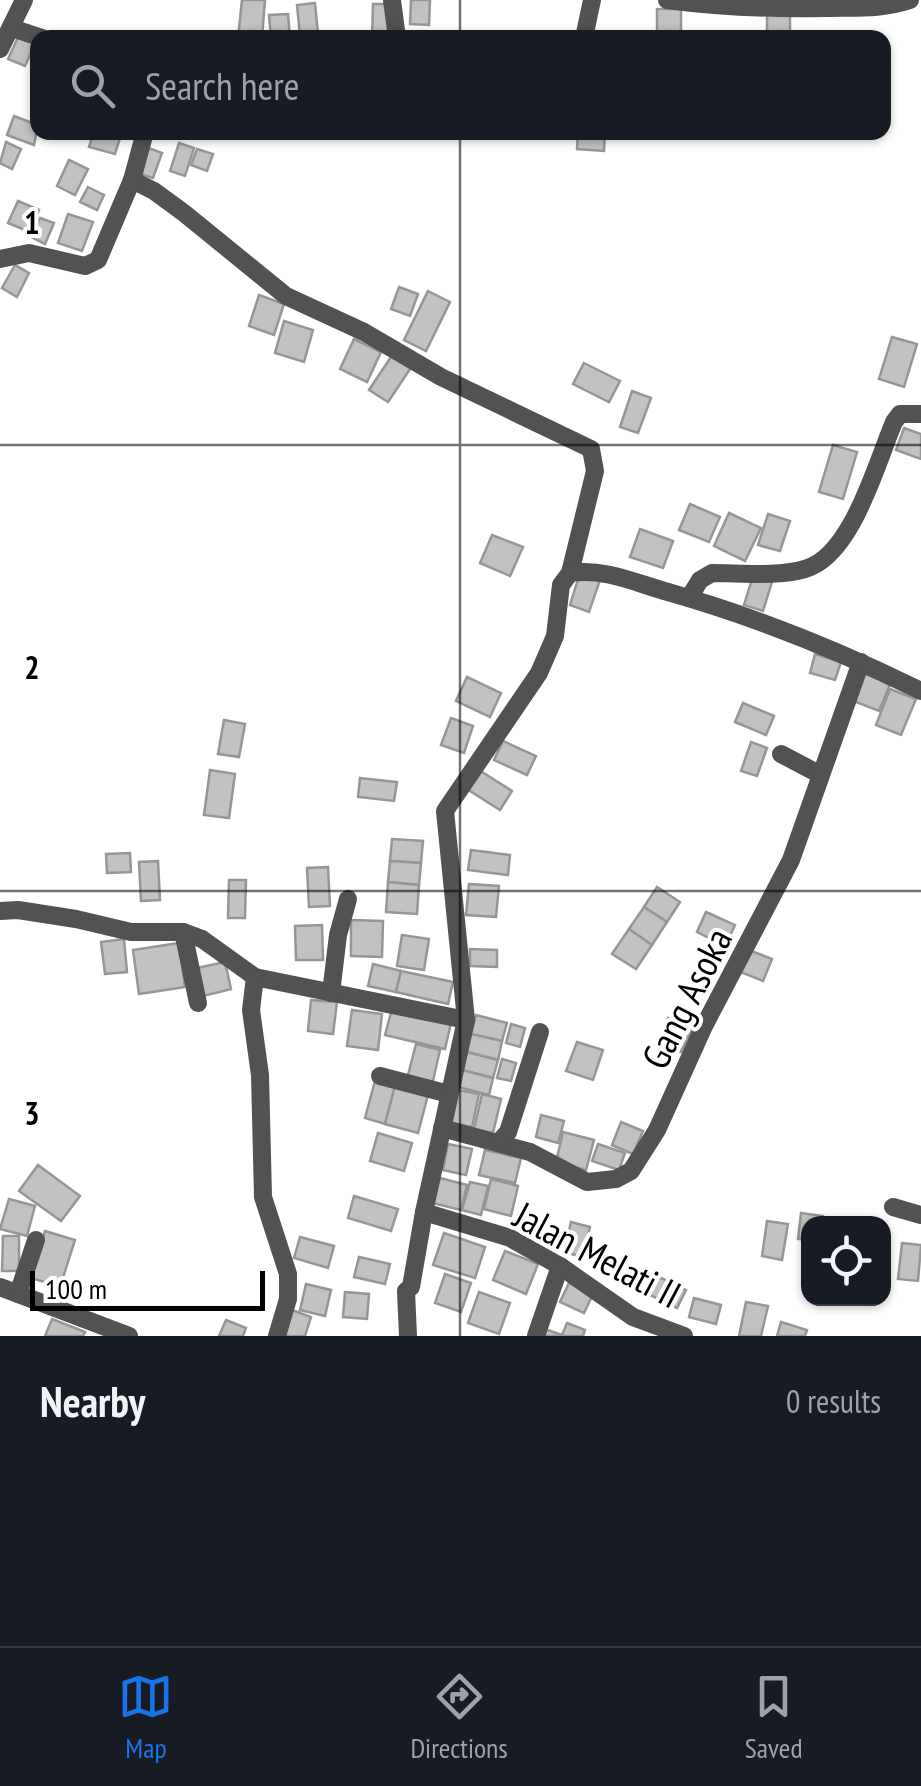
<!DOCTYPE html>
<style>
:root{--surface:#171b24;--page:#20242c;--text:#f1f3f6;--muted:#9ea1a6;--line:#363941;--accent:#1a73e8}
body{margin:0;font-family:"PT Sans Narrow",sans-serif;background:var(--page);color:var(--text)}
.controls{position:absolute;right:30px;bottom:30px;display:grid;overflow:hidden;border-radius:20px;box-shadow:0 2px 8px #0004}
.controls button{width:90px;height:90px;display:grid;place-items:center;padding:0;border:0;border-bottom:2px solid var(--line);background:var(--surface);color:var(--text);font:50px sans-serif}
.scale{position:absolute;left:30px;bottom:25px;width:235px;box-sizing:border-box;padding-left:10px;border:5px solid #000;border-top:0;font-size:28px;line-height:35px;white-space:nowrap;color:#000;-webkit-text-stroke:8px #fff;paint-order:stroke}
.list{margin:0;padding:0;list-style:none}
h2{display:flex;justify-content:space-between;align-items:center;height:130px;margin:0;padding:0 40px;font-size:42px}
h2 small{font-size:32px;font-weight:400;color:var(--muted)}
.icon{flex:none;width:55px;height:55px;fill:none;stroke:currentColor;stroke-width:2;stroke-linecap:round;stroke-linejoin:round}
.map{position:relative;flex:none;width:921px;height:1336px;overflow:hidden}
.search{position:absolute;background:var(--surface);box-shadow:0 2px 8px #0004;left:30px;right:30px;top:30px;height:110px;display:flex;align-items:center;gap:25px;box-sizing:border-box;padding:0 35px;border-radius:20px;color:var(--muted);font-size:38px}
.sheet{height:310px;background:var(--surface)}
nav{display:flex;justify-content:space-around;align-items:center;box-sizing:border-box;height:140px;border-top:2px solid var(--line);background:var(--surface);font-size:28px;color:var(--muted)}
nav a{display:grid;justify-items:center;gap:5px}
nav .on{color:var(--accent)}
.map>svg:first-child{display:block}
.building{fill:#c2c2c2;stroke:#969696;stroke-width:2.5}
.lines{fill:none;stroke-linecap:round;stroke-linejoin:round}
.street{stroke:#525252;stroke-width:18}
.grid{fill:none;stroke:#000;stroke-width:2.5;stroke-opacity:0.55}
.labels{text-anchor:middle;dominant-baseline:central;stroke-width:8;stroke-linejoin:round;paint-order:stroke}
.street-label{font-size:38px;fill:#000;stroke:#fff}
.grid-label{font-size:32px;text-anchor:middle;font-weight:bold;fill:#000;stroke:#fff;stroke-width:8;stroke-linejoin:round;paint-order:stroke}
</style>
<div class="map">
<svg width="921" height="1336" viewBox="0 0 921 1336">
<rect width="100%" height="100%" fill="#fff"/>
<g class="building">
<path d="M242 0H265L262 38H238Z"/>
<path d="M411 0H430L429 25 410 24Z"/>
<path d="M315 3 318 34 300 36 297 5Z"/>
<path d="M373 4H389V38H372Z"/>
<rect x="657" y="9" width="24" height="29"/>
<rect x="767" y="10" width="23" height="28"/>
<path d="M288 14 290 38H271L269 15Z"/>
<path d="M18 37 35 44 25 66 8 59Z"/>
<path d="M14 116 38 125 34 145 7 135Z"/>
<path d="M94 132H122L115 154 89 147Z"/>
<path d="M578 132H605L604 151 577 149Z"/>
<path d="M6 142 21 149 12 169 0 163Z"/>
<path d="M179 143 194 148 185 176 170 171Z"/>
<path d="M146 147 162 153 153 178 137 173Z"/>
<path d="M197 149 213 154 207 171 191 165Z"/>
<path d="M69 160 88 169 75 195 57 186Z"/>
<path d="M88 187 104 195 97 210 80 202Z"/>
<path d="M18 201 39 210 30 232 8 223Z"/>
<path d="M68 214 93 222 82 251 58 243Z"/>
<path d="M40 218 54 223 45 244 31 237Z"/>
<path d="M15 265 29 273 17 297 2 288Z"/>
<path d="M399 287 418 294 410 316 391 309Z"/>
<path d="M428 291 450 302 426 351 404 340Z"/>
<path d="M259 295 284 304 274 335 249 326Z"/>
<path d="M284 321 313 330 304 362 275 353Z"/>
<path d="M892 337 917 344 904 387 879 379Z"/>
<path d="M354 339 381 352 367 382 340 369Z"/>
<path d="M393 354 412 366 388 402 369 390Z"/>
<path d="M584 363 620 381 609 402 573 384Z"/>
<path d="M632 391 651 398 638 433 620 427Z"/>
<path d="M904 428 921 434V459L896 450Z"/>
<path d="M833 445 857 452 843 499 819 492Z"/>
<path d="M690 504 720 517 709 542 679 530Z"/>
<path d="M729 513 761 528 745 561 714 546Z"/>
<path d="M768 514 790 521 780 551 758 545Z"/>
<path d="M640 529 673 541 663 568 630 557Z"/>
<path d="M492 535 523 547 510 576 480 563Z"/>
<path d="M580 573 600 580 589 612 570 605Z"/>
<path d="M753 576 772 582 763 611 744 605Z"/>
<path d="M815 654 841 662 835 680 810 673Z"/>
<path d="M863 671 891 682 879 711 851 700Z"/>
<path d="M467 677 501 693 490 717 456 701Z"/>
<path d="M890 689 916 699 901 735 876 725Z"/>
<path d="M743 703 774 716 766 735 735 722Z"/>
<path d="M451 718 473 726 464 753 441 745Z"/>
<path d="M224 720 245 724 239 757 218 754Z"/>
<path d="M503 741 536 756 527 775 494 760Z"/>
<path d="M751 742 767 748 757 776 741 771Z"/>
<path d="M210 770 235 774 229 818 204 815Z"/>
<path d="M479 770 512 791 500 810 467 789Z"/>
<path d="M360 778 397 782 394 801 358 797Z"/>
<path d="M392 839 423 841 421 863 390 861Z"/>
<path d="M471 850 510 855 508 875 468 870Z"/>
<path d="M130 853 131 872 107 873 106 854Z"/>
<path d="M158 861 160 900 141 901 139 862Z"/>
<path d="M390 861 421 863 419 885 388 882Z"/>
<path d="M328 867 330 906 309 907 307 868Z"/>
<path d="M229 880H246L245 918H228Z"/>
<path d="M388 882 419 885 417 914 386 912Z"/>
<path d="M469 884 499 886 496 917 466 915Z"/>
<path d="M657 887 680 902 667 922 644 907Z"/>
<path d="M644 907 667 922 652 945 629 929Z"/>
<path d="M706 912 735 925 725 946 697 932Z"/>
<path d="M351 920 383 921 382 957 351 956Z"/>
<path d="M322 925 323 960H296L295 926Z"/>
<path d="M629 929 652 945 636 969 612 954Z"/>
<path d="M402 935 429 939 424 970 397 966Z"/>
<path d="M124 939 127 972 105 974 101 942Z"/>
<path d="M179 943 185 987 139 994 133 950Z"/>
<path d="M470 949 497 950V967L470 966Z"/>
<path d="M746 949 772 959 763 981 738 971Z"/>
<path d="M225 962 231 989 203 996 197 968Z"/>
<path d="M373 964 401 971 396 992 368 986Z"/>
<path d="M401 971 453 982 448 1004 396 992Z"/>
<path d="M311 1000 337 1002 333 1034 308 1031Z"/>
<path d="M392 1009 451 1023 445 1049 385 1035Z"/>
<path d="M352 1010 382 1014 378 1050 347 1046Z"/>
<path d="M476 1015 507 1023 502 1041 471 1034Z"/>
<path d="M668 1018 692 1029 681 1052 658 1042Z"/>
<path d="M511 1024 525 1028 520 1047 506 1043Z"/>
<path d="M471 1034 502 1041 498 1060 467 1052Z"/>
<path d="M577 1042 603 1050 593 1080 566 1071Z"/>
<path d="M416 1044 440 1050 432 1085 407 1079Z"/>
<path d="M467 1052 498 1060 493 1078 462 1070Z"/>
<path d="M502 1059 516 1063 511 1081 497 1078Z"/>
<path d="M462 1070 493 1078 489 1095 458 1087Z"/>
<path d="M375 1081 395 1086 385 1124 365 1118Z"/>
<path d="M395 1086 428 1095 418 1133 385 1124Z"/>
<path d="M458 1090 479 1094 472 1127 451 1123Z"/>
<path d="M482 1094 501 1099 493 1133 474 1129Z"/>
<path d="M541 1115 564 1121 558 1143 536 1137Z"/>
<path d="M621 1122 643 1131 633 1154 612 1145Z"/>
<path d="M563 1132 594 1140 586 1170 556 1162Z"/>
<path d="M378 1133 412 1143 404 1171 370 1161Z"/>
<path d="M448 1144 472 1149 466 1175 443 1170Z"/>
<path d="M598 1144 625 1153 619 1170 592 1161Z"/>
<path d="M485 1150 521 1158 515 1183 479 1175Z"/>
<path d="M38 1165 80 1196 61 1221 19 1191Z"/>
<path d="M440 1178 467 1185 461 1210 433 1203Z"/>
<path d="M491 1179 518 1186 511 1216 484 1209Z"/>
<path d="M470 1182 488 1186 481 1215 462 1210Z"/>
<path d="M354 1196 398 1209 391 1231 348 1218Z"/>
<path d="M9 1199 35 1206 27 1236 0 1229Z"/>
<path d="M801 1213 823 1216 822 1224H808V1240L798 1239Z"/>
<path d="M767 1221 788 1224 782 1260 762 1256Z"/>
<path d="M571 1222 590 1227 583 1257 564 1252Z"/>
<path d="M45 1231 75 1240 60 1287 31 1278Z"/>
<path d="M444 1233 485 1247 475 1278 433 1265Z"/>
<path d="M3 1236H19V1271H2Z"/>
<path d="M300 1237 334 1246 328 1268 294 1258Z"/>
<path d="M902 1243 921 1245 918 1281 898 1279Z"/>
<path d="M505 1251 538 1264 526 1294 493 1280Z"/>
<path d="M359 1257 390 1264 385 1284 354 1277Z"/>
<path d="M445 1274 471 1283 461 1312 435 1303Z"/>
<path d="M657 1276 686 1290 677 1308 648 1294Z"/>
<path d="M569 1283 593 1294 584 1313 560 1302Z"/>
<path d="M306 1284 331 1290 325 1316 300 1310Z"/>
<path d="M345 1292 369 1294 367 1319 343 1317Z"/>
<path d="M479 1292 510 1303 499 1334 468 1323Z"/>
<path d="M694 1298 721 1305 716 1324 689 1317Z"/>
<path d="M746 1302 768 1306 761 1336H739Z"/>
<path d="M292 1310 311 1317 305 1336H283Z"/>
<path d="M52 1319 85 1332 83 1336H45Z"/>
<path d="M226 1320 246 1328 243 1336H219Z"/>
<path d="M781 1322 807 1330 805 1336H777Z"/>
<path d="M567 1323 585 1330 583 1336H542L545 1329 562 1335Z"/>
</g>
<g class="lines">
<g class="street">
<path d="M392 0 397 38"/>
<path d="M667 0C720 7 771 9 824 8 855 7 880 10 910 0"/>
<path d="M12 28 42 38"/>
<path d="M584 38 592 0"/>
<path d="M0 49 24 0"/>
<path d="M132 180 154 191 184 213 286 296 364 332 441 377 591 449 595 471 570 573"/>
<path d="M0 259 29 253 85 266 98 260 132 180 145 132"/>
<path d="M689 598 700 580 712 573C741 573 777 577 805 569 852 556 876 464 894 422L900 414H921"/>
<path d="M781 754 819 774"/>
<path d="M0 911 18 910 76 919 131 932H183L202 939 255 977 466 1020"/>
<path d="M183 932 198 1003"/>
<path d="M255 977 251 1010 260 1075 263 1197 288 1274V1299L277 1336"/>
<path d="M331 993 338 935 348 899"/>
<path d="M380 1076 449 1094"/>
<path d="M442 1128 530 1152 587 1182 616 1179 631 1171 657 1130 704 1026 791 860 861 662"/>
<path d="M499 1142 508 1132 540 1032"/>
<path d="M893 1207 921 1215"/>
<path d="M424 1212 510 1238 560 1266 633 1317 684 1336"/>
<path d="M0 1287 129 1336"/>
<path d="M18 1294 36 1240"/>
<path d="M408 1336 406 1291 411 1287 424 1212 466 1020 445 811 539 673 555 636 561 585 570 573C606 568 635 583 668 592 756 617 840 651 921 691"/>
<path d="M536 1336 560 1266"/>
</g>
</g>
<path class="grid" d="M460 0V38M460 132V1336M0 445H921M0 891H921"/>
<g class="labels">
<g class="street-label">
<text transform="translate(686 998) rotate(-63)">Gang Asoka</text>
<text transform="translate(598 1254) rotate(28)">Jalan Melati II</text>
</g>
</g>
<g class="grid-label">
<text x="32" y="234">1</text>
<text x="32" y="679">2</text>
<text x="32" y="1125">3</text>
</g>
</svg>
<div class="controls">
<button><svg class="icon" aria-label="locate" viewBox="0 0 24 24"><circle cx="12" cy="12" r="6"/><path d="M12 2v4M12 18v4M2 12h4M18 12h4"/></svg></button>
</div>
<div class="scale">100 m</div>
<div class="search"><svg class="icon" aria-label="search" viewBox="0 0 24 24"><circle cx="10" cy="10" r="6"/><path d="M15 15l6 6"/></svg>Search here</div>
</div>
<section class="sheet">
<h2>Nearby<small>0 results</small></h2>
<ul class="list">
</ul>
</section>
<nav>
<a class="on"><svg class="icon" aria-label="map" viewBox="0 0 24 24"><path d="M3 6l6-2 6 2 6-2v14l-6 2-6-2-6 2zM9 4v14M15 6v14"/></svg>Map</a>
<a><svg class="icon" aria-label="directions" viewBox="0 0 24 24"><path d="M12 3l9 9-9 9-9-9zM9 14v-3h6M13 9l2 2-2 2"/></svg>Directions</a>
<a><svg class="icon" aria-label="saved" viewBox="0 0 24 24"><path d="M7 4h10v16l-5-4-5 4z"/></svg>Saved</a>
</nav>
